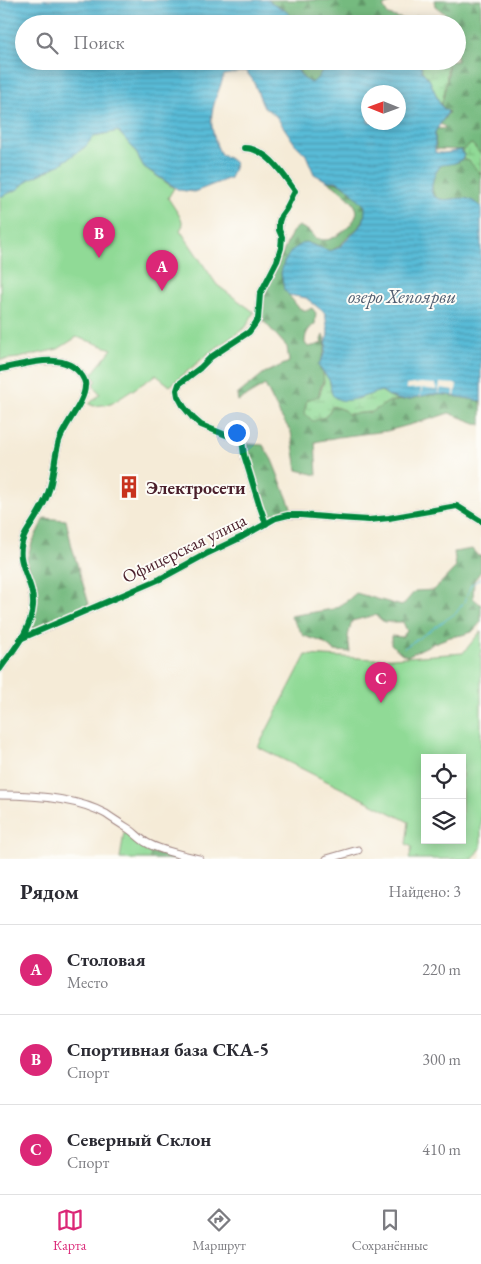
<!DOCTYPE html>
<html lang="ru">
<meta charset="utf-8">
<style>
:root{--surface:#fff;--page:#f2f2f3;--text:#2b2b33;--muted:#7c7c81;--line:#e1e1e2;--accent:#db2777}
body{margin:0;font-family:"EB Garamond",serif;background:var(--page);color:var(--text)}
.controls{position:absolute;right:15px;bottom:15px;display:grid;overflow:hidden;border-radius:0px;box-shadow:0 2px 12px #0003}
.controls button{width:45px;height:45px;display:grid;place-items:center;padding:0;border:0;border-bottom:1px solid var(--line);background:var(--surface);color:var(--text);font:25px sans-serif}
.compass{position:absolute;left:361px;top:85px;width:45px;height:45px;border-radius:50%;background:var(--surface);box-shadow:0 2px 12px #0003;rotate:271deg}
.you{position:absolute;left:236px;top:432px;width:18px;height:18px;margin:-12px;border:4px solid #fff;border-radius:50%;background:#1a73e8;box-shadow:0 0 0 8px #1a73e833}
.badge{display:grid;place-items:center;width:32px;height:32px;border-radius:50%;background:var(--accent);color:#fff;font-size:16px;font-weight:700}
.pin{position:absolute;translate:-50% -41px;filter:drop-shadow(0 1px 2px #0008)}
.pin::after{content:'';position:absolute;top:26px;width:18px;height:15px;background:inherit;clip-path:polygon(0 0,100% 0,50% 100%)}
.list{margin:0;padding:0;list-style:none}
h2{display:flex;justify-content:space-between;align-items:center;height:65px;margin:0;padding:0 20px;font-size:21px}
h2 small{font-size:16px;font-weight:400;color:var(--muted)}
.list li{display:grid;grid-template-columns:32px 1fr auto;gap:15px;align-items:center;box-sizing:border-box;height:90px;padding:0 20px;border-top:1px solid var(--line)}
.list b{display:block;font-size:19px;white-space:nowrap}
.list p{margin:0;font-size:16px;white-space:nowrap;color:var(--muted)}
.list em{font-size:16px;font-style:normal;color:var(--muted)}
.icon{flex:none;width:28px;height:28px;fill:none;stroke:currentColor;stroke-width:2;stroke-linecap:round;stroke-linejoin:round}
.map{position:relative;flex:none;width:481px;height:859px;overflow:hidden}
.search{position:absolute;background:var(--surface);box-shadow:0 2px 12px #0003;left:15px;right:15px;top:15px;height:55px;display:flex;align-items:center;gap:12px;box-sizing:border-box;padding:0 18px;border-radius:28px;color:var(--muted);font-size:19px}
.sheet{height:335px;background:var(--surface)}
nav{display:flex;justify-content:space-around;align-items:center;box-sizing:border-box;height:70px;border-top:1px solid var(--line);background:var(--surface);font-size:14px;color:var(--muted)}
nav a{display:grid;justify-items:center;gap:2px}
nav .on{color:var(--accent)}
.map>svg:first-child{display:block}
.forest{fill:url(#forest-firs);stroke:#5f6c55}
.wetland{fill:url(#wetland-marsh);stroke:#6d7c60}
.green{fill:#90da96;stroke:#6d7c60;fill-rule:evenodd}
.water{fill:url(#water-rules);stroke:#516d81;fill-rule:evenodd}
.pier{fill:#f5ebd7}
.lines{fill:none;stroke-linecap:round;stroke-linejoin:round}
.stream{stroke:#58bbd7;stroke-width:1}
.minor-casing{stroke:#a08581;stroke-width:9}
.minor{stroke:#fff;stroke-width:7}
.cycleway-casing{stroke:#fdfcf7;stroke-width:9}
.cycleway{stroke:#00873e;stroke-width:6}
.labels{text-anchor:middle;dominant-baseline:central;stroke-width:4;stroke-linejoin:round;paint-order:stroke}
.poi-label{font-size:18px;font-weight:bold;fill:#4a1f2b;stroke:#fdfcf7;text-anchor:start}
.street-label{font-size:18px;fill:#4a1f2b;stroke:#fdfcf7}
.water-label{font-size:19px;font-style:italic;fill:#505d70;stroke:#fdfcf7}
</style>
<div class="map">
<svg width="481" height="859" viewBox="0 0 481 859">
<defs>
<pattern id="forest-firs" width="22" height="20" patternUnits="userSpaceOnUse" patternTransform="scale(1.25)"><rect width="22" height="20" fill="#74ba7f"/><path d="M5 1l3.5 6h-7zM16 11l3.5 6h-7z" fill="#619768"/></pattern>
<pattern id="wetland-marsh" width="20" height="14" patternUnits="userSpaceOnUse" patternTransform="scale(1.25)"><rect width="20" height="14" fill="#90da96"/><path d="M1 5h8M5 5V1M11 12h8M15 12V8" fill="none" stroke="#7ebb81"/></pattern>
<pattern id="water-rules" width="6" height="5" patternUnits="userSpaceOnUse" patternTransform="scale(1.25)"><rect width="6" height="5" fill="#58bbd7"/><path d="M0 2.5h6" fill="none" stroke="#4b97af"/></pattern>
</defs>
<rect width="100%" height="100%" fill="#fdfcf7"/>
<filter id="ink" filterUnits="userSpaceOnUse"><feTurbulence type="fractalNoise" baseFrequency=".02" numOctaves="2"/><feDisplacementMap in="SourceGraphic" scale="10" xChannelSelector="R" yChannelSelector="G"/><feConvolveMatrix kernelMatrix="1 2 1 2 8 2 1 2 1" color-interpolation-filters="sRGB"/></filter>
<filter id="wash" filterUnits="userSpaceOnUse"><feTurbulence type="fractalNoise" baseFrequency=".0096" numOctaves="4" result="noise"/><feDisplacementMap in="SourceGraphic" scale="20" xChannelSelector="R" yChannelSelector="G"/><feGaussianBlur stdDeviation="1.12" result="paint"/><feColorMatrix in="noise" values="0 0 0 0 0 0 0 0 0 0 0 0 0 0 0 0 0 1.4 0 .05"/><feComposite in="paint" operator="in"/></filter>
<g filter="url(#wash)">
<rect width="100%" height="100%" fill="#f5ebd7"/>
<g class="forest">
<path d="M268 0H397L383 6 388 15 407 20 417 16 440 24H378L372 23 371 24 332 23 331 24H297C289 10 281 9 268 0Z"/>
<path d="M434 0H481V155L472 144 467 146 464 150 436 149 435 132 438 128 440 129 445 128 444 126 440 124 449 112 441 106 448 75V61H457V24H447V15L435 6Z"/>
<path d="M298 61H330L327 63 316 81 311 83C302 79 297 71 298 61Z"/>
<path d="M462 159 469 161 481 173V207C478 205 474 201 471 200 457 194 443 206 432 194 431 182 434 174 441 165L459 162Z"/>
<path d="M327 181C338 181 346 186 354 194 358 197 363 202 365 206 369 219 357 229 349 236 342 243 340 247 330 251L305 242 281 273 284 289 298 307 303 310H307L312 308 316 313 315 324C308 329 305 334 305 343L308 347 317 345 322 343 321 340 323 335C329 346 323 356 318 366 331 378 318 385 319 397 319 403 323 411 325 417L333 406 344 410 348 414 371 412 388 402 410 399 431 394 447 395 481 401V425L449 413 431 419 387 431 338 437 315 442 317 475 297 470 291 432 280 415 265 385 238 401 237 395 264 373 289 362 287 347 260 317C263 310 263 302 264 295L292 232 299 226 309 231 315 238C320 239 325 241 330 239 340 236 361 219 356 208 352 198 335 187 327 181Z"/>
<path d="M246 444 263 445 272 460 293 512H280L268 517 256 485Z"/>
<path d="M44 518 66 520 72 547 89 604 31 630 36 599 27 559 32 543Z"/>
<path d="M472 549 478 556H481V571L474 581 473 598 481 605V622L472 632 462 635 450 637 434 643 407 656 401 653 391 644V636L402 637 407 631 403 622H384L375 615 352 621 348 636 350 652 335 651 320 641 304 636 290 616 333 609 348 600 356 593 402 606 415 591 434 590 456 567 454 552Z"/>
<path d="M162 852 168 855 173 859H150L151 854 161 855Z"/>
</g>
<g class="wetland">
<path d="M420 61H447C448 77 445 91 441 106L429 79 422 71Z"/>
<path d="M472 144 481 155V174L469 161 463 159 464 155 461 150H464L467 146Z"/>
<path d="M323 374 329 378 332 394 358 399 373 392 381 391 389 396 400 400 388 402 372 412 348 414 344 410 333 406 325 417 313 421 304 413 307 400 319 396 324 382Z"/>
</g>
<g class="green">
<path d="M118 131 134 149 144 167 174 188 168 198 181 218 183 225 180 230 217 285 254 312 246 327 209 353 170 386 156 375 111 404 94 406 89 404 100 394 93 384 97 381 91 375 112 349 77 337 58 349 19 358 0 360V197L18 189 28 180 59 165 85 147 94 136Z"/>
<path d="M481 631V848L473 859H409L412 847 406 844 409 822 258 747 306 655 377 659 463 653ZM425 758H462V840H425Z"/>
<path d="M124 832 139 841 181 859H173L169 854 162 852 161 855 151 854 150 859H120Z"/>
</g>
<path class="water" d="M0 0H268C280 8 290 11 297 24H24V61H297C296 71 302 79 311 83 321 79 321 66 331 61H420L422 71 429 79 441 106 448 112 435 132V152C444 155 452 151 461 150L464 155C461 164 450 164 441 165 434 174 431 182 432 194 443 206 457 194 471 200 474 201 478 205 481 207V401L447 395 431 394 410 399 400 400 389 396 382 391C370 393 340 409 332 394 330 390 331 385 330 382 329 379 320 368 318 366L325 353 328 332 325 313 306 298 289 295 284 290 281 273 284 262 292 250 305 242 330 251C333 250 336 249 338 248 342 245 361 226 363 222 365 217 365 211 365 206L348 188 336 181H327L314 174 306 155 295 144 276 116 263 106 254 82 246 71 224 75C220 88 214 101 212 113 210 127 215 143 221 155L229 158 235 163 233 171 230 178 194 192 179 190 144 167 134 149 118 131 94 136 85 147 59 165 28 180 18 189 0 197ZM368 92H398V122H368Z"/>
<g class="pier">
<path d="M421 383 436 384V390L422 388 421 396 420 397 421 388 407 389 406 385Z"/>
<path d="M440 383 457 384 455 396H454V390L441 388 439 394H438Z"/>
</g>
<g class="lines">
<path class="stream" d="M404 648 456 613 464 602 471 585 481 578"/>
</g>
</g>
<g filter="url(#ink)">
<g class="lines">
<defs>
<g id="minor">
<path d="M244 148C267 148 283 174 295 191L286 209 281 216 279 222V230L282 237 281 248 277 261 260 294 258 319 255 324 249 332 211 357 200 368 179 384 177 390 178 396 184 407 193 418 201 425 226 435 242 440 244 455 259 504 266 524"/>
<path d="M0 369C24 365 65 349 82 376 84 379 86 383 85 386 85 402 64 425 59 441 54 457 54 478 48 493 43 508 34 520 26 533 10 561 35 579 33 606 31 631 13 650 0 669"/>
<path d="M20 639 160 579 206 554 242 537 276 518 288 515H301L338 518 369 520 389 518 457 506 481 521"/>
<path d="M0 795C32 795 77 798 106 814 113 819 121 824 129 829 135 833 140 839 147 843 161 851 183 855 199 859"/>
<path d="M327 859 358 850"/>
</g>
</defs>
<use href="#minor" class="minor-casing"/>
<use href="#minor" class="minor"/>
<defs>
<g id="cycleway">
<path d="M244 148C267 148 283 174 295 191L286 209 281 216 279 222V230L282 237 281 248 277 261 260 294 258 319 255 324 249 332 211 357 200 368 179 384 177 390 178 396 184 407 193 418 201 425 226 435 242 440 244 455 259 504 266 524"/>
<path d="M0 369C24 365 65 349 82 376 84 379 86 383 85 386 85 402 64 425 59 441 54 457 54 478 48 493 43 508 34 520 26 533 10 561 35 579 33 606 31 631 13 650 0 669"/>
<path d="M20 639 160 579 206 554 242 537 276 518 288 515H301L338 518 369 520 389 518 457 506 481 521"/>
</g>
</defs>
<use href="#cycleway" class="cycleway-casing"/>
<use href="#cycleway" class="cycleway"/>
</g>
</g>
<defs>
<symbol id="building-bare" viewBox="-9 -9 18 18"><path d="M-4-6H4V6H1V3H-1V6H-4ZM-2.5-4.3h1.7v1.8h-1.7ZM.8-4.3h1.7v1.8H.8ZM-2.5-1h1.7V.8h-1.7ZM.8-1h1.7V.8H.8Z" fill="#c8321e" stroke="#fdfcf7" stroke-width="2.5" paint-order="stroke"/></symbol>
</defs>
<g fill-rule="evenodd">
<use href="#building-bare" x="113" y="471" width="32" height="32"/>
</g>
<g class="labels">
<g class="poi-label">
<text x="146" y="487">Электросети</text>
</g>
<g class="street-label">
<text transform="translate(184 548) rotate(-26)">Офицерская улица</text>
</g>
<g class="water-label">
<text x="402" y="296">озеро Хепоярви</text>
</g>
</g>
</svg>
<div class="controls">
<button><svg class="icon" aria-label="locate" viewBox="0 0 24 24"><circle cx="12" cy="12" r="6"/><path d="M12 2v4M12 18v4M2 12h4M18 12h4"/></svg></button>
<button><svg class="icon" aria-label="layers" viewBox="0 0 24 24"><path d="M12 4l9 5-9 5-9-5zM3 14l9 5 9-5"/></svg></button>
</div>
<svg class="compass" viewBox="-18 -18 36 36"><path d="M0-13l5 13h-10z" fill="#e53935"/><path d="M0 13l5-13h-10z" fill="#7c7c81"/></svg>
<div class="you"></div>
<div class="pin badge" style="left:162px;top:291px">A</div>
<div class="pin badge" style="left:99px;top:258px">B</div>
<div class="pin badge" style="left:381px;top:703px">C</div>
<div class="search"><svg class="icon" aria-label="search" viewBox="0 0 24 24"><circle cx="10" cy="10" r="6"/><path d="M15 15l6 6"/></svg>Поиск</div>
</div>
<section class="sheet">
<h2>Рядом<small>Найдено: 3</small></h2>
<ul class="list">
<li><span class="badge">A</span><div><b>Столовая</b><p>Место</p></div><em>220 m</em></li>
<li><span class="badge">B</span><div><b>Спортивная база СКА-5</b><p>Спорт</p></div><em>300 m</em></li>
<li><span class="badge">C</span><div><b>Северный Склон</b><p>Спорт</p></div><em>410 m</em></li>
</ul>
</section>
<nav>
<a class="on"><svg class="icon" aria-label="map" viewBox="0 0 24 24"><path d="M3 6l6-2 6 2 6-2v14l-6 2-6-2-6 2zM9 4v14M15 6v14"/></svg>Карта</a>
<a><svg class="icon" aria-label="directions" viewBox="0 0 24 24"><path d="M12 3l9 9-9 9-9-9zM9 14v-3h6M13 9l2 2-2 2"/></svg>Маршрут</a>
<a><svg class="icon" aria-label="saved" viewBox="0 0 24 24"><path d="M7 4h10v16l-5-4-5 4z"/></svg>Сохранённые</a>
</nav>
